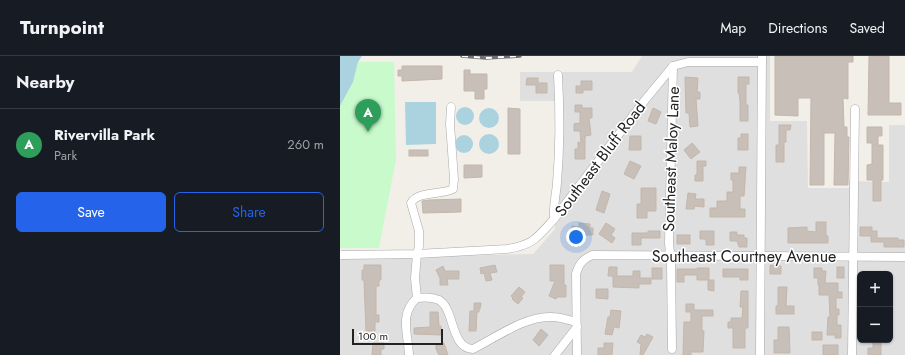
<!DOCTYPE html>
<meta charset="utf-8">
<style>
:root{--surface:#171b24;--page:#242831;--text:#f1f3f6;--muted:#9ea1a6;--line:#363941;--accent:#2563eb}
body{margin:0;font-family:Jost,sans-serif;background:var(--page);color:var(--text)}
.controls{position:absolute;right:12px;bottom:12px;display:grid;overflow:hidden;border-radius:6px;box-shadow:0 1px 3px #0004}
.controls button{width:36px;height:36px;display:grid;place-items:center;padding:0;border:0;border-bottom:1px solid var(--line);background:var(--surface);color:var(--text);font:20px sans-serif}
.scale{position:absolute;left:12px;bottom:10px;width:91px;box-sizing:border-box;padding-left:4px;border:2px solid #222;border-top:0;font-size:11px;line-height:14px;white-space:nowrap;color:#222;-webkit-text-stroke:3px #fff;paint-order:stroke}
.you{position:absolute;left:236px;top:181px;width:14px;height:14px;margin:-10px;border:3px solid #fff;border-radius:50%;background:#1a73e8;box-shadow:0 0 0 6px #1a73e833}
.badge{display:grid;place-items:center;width:26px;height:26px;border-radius:50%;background:var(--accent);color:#fff;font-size:13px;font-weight:700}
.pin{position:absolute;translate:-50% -33px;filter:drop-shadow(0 1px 2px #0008)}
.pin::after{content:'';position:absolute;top:21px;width:14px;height:12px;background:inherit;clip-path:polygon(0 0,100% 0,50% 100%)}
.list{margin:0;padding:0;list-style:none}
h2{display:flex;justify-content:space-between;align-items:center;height:52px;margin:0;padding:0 16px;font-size:17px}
h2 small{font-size:13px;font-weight:400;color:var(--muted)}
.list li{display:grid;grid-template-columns:26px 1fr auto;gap:12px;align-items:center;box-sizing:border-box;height:72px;padding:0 16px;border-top:1px solid var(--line)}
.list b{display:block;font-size:15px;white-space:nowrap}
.list p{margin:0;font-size:13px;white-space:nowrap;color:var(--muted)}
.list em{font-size:13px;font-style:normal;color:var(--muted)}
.actions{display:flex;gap:8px;padding:12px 16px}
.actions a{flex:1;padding:9px 0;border:1px solid var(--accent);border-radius:6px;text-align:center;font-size:14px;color:var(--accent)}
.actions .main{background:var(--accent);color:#fff}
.map{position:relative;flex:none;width:565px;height:299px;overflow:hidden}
header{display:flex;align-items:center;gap:24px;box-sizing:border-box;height:56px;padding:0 20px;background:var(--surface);border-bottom:1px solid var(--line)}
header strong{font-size:19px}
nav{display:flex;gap:22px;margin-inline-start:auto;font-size:14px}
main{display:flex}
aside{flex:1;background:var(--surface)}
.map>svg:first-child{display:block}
.residential{fill:#e0dfdf;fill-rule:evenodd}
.park{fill:#c8facc}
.water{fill:#aad3df}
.building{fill:#c7bfb8;stroke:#c4b6ab}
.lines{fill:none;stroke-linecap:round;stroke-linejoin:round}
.minor-casing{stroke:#a9a9a9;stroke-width:9}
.minor{stroke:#fff;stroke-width:8}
.rail-casing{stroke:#707070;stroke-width:3.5}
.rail{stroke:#fff;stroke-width:2;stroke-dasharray:6;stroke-linecap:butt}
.labels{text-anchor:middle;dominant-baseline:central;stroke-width:3;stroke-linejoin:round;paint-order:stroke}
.street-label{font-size:16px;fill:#222;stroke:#fff}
</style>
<header>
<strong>Turnpoint</strong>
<nav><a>Map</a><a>Directions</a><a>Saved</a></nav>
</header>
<main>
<aside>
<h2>Nearby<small></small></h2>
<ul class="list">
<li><span class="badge" style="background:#2e9e5b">A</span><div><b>Rivervilla Park</b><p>Park</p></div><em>260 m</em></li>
</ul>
<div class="actions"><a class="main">Save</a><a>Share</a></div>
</aside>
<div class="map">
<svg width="565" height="299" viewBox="0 0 565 299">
<rect width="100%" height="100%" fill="#f2efe9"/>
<path class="residential" d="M302 0H430V65H467L468 132H509V125L549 126V69H565V299H0V202L193 198 215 173 214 153 219 45H180V16H292ZM520 218H550V284H520Z"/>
<path class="park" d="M18 6H54L56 103 39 192H0V50L13 26Z"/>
<g class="water">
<path d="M0 0H22L18 6 13 26 0 50Z"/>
<path d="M65 46H96V88L66 89Z"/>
<circle cx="125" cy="60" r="9"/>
<circle cx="149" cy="62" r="10"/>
<circle cx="149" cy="88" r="10"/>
<circle cx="124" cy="88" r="9"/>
</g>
<g class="building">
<path d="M435 0H513V6H508V43L503 42 504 71H507V81H509L508 129H494L495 77H484V129H470L471 42H458V60L435 59Z"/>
<path d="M529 0H549V47H561V59H528Z"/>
<path d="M62 10H102V23L62 25V20H58V14H62Z"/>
<path d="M124 14H130V18H147V33H144V43H135V35H124Z"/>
<path d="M345 21 358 22 357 36H360V43H356L358 70 350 71 349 57H346Z"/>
<path d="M398 21H409V28H406V49H408V65H400V45L399 37H398Z"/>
<path d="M187 22H198V27H207V37H196V29H186Z"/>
<path d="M241 25H252V34H243V37H236V30H241Z"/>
<path d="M235 49H242V52H252V62H249L251 79 245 80V103H235V93H238V86L241 87 240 75H234V68L240 67V56H235Z"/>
<path d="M168 52 180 53V98H168Z"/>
<path d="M313 52 321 56 316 68 308 65Z"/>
<path d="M439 69H451L450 74H446V86H444V106H436V89H439Z"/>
<path d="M527 71H542V80H538V89H543V124H541V145H533V124H527V109L532 108V87H527Z"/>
<path d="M401 78H408V94H398V82H401Z"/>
<path d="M290 80H301V94H289Z"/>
<path d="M352 87 360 96 351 103 344 94Z"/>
<rect x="69" y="94" width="19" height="6"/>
<path d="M290 105 301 110 294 123 284 118Z"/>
<path d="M357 105H366V110H363V125H355V119H357Z"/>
<path d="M124 109H142V121L124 122Z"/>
<path d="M399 111H406L404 140H400V153H405V161H370V152H377V145H387V136H393V124H391V117H399Z"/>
<path d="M301 132H316V155H307V162H297V148H301Z"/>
<path d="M262 135 270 138 264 157 256 154Z"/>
<path d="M348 137 356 138 355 143H364V151L355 150 354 153H346Z"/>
<path d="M121 143V156L83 157 82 145 89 144Z"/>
<path d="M476 166H486V180H488V187H448V172L467 171V175L476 176Z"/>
<path d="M239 167 250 168V172H253V179H240V185L232 184V170L239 171Z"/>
<path d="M266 167 275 173 271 179 275 182 272 187 259 178Z"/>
<path d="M520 171H532V175H537V182H558V184H564V191H544V186H531V180H520Z"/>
<path d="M308 175H320V182H301V189H292V177H308Z"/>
<path d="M360 175H374V189H366V183H360Z"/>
<path d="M390 176H397V179H404V182H407V191H399L397 185H390Z"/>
<rect x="337" y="179" width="13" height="9"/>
<path d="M24 209H41V224H39V230H36V259H39V266H35V275H26L24 224H22V214H24Z"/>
<path d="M155 209 157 216 150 217 152 224 146 225 144 217 141 218 140 212Z"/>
<path d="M210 209H224V229H226V241H217L216 243 209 240 215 225H210Z"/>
<path d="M430 209 441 210V218H430Z"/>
<path d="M103 210 105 215H119V223H107L108 229H100V222L96 214Z"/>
<path d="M269 211H277V220H293V215H300V222H311V228H299V232L273 231V220H268Z"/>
<rect x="497" y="211" width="7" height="11"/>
<rect x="312" y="212" width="10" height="11"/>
<path d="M357 212H369V224H374V235L368 234V224H357V219H344V226H337V213H357Z"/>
<path d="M474 212H482V215H486L485 227H498V236H502V242H496V253H499V259H497V269H501V282H495V279H487L488 261H490L489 239H479V229H478V222H474Z"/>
<path d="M383 213H408V224H400V221H383Z"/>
<path d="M179 231 185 236 181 241 183 242 178 248 172 243 173 242 171 240Z"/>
<path d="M438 231H447L446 250H454V258H436V250H438Z"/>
<path d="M256 233H268V243L256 242Z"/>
<path d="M401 235H408V272H405V292H393V272H388V266H391V262H402L403 251H400Z"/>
<path d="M134 247H141L140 253H139V256H137L136 275H129L130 255H134Z"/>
<path d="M346 248H354V254H373V260H362V275H364L363 296H351V299H343L344 266H351V256H346Z"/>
<path d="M271 254 281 255 279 272 274 271 272 279 265 278 268 261H270Z"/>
<path d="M90 256H98L99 270H101V279L74 278V272L90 271Z"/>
<path d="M438 271H449L450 297H434V284H438Z"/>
<path d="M201 273 208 279 199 290 193 284Z"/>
<rect x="472" y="276" width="10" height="8"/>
<path d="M307 278 313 281 303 299H300L301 288 297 286 301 279 305 281Z"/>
<path d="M533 284H541V299H528V292H533Z"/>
<path d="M33 287H44V293H41V299H32Z"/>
<path d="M104 287 108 299H99L96 293V289Z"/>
<path d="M264 287H273L272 299H258V292H264Z"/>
<rect x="483" y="289" width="15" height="10"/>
</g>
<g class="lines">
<defs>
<g id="minor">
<path d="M333 10 348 6H422"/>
<path d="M214 163C213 150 216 139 217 127 220 91 220 55 218 19"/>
<path d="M2 199 77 198 167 193C193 189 197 182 214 163L305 44 333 10"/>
<path d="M77 242C84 241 92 241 99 244 115 253 110 292 133 293 155 282 187 259 212 261 220 261 229 264 236 266"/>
<path d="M332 293 331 208 329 187 333 10"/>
<path d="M69 299C68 277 59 258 77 242L75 222 77 198 79 190V175L71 147C77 135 101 139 113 133L114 123 110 68 111 51"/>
<path d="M215 299 237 271"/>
<path d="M237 299 236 218C239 208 242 204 252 199L565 201"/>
<path d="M420 299 422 0"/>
<path d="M512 299 515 53"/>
</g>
</defs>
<use href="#minor" class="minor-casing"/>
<use href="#minor" class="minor"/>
<defs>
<path id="rail" d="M122 0 146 2 180 0"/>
</defs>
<use href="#rail" class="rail-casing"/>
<use href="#rail" class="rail"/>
</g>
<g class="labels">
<g class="street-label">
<text transform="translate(260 103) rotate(-53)">Southeast Bluff Road</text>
<text transform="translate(331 103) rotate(-88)">Southeast Maloy Lane</text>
<text x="404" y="200">Southeast Courtney Avenue</text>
</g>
</g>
</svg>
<div class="controls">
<button>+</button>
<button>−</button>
</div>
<div class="scale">100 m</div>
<div class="you"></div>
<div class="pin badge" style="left:28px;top:76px;background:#2e9e5b">A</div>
</div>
</main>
